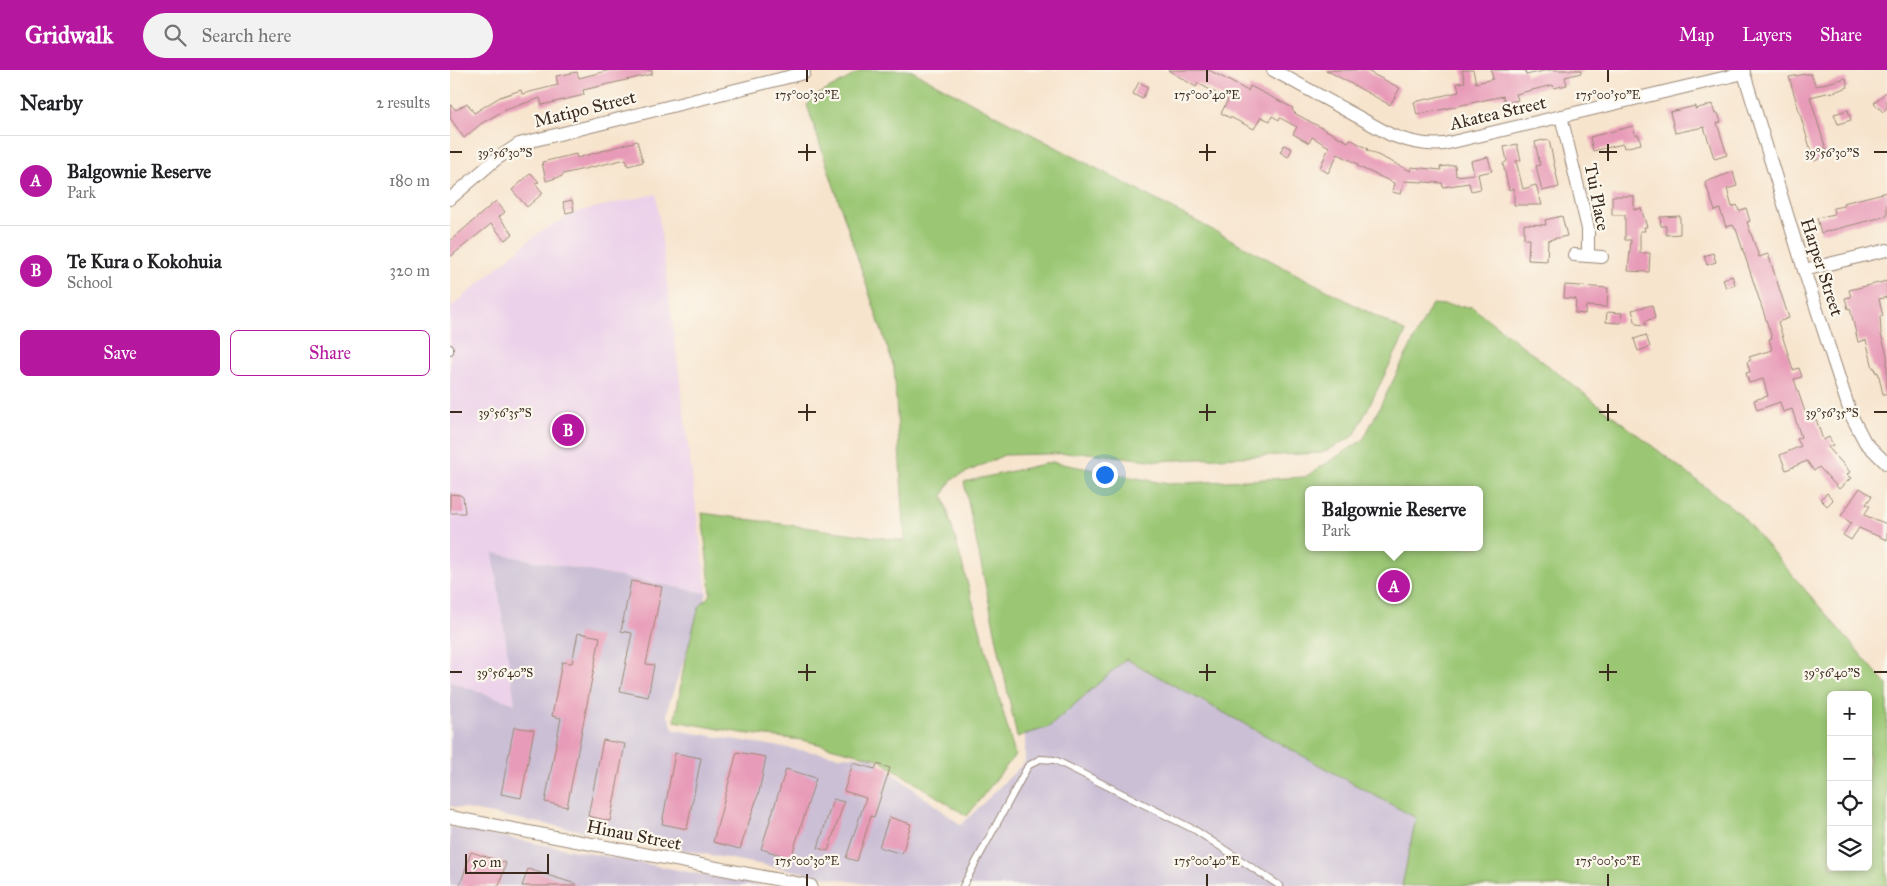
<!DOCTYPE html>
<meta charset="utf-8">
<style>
:root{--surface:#fff;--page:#f2f2f2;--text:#202124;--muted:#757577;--line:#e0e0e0;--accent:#b5179e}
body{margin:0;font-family:"IM FELL Great Primer",serif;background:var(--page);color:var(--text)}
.controls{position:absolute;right:15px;bottom:15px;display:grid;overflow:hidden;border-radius:8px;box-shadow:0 2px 8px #0003}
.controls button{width:45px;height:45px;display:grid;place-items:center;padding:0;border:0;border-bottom:1px solid var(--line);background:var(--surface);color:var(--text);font:25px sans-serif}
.scale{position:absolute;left:15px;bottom:12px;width:84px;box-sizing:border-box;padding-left:5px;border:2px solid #3b2a1e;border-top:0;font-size:14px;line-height:18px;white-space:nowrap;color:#3b2a1e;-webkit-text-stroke:4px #fbf7ec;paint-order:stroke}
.you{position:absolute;left:654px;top:404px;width:18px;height:18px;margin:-12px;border:4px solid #fff;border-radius:50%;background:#1a73e8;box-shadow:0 0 0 8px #1a73e833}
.badge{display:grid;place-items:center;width:32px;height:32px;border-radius:50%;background:var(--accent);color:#fff;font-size:16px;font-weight:700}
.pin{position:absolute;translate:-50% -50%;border:2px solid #fff;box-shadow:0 1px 5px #0006}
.popup{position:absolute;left:855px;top:416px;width:178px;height:65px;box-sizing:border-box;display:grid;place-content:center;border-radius:8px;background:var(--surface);filter:drop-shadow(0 1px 4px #0005);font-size:16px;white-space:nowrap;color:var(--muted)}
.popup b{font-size:19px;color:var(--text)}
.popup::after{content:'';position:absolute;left:50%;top:100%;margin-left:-10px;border:10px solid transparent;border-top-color:var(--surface)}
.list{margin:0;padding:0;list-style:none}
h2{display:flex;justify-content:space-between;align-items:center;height:65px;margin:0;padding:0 20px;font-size:21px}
h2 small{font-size:16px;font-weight:400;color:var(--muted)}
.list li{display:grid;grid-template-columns:32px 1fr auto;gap:15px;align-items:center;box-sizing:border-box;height:90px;padding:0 20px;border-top:1px solid var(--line)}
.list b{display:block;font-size:19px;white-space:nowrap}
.list p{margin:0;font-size:16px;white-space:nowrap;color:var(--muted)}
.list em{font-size:16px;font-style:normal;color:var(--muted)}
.actions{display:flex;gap:10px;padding:15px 20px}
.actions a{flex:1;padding:11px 0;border:1px solid var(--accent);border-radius:8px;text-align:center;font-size:18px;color:var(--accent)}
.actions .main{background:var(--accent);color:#fff}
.icon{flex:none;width:28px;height:28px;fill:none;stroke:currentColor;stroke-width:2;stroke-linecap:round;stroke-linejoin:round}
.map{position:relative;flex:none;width:1437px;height:816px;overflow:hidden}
header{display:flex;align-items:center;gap:30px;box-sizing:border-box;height:70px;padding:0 25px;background:var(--accent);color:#fff}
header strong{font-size:24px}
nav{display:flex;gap:28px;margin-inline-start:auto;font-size:18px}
.search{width:350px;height:45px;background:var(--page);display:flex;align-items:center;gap:12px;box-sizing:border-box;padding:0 18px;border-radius:28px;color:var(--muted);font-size:19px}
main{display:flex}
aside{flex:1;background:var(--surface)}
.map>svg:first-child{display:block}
.built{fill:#ecd1ea}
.industrial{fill:#cbbfd5}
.green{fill:#9bc774;stroke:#6b7849;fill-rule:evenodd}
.building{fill:#e89bb8}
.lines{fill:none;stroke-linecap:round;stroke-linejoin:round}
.service-casing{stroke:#998776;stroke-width:8}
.minor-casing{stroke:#998776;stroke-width:14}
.service{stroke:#fff;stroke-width:6}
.minor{stroke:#fff;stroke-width:12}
.ticks{fill:none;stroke:#3b2a1e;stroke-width:2}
.labels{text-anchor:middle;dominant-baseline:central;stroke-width:4.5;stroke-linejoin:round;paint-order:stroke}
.street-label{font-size:18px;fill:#3b2a1e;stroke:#fbf7ec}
.ticks-label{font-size:12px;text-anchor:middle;fill:#3b2a1e;stroke:#fbf7ec;stroke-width:4.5;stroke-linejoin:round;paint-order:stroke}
</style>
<header>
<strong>Gridwalk</strong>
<div class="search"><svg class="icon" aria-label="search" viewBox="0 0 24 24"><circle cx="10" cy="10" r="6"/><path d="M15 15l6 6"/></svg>Search here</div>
<nav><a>Map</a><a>Layers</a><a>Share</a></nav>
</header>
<main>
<aside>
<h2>Nearby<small>2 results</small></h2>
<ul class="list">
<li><span class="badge">A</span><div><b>Balgownie Reserve</b><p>Park</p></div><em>180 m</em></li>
<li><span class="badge">B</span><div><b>Te Kura o Kokohuia</b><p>School</p></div><em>320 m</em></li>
</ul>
<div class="actions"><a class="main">Save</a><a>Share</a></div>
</aside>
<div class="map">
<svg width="1437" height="816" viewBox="0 0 1437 816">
<rect width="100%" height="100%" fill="#fbf7ec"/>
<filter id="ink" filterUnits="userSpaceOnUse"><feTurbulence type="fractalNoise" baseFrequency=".02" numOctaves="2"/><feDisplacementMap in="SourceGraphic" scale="10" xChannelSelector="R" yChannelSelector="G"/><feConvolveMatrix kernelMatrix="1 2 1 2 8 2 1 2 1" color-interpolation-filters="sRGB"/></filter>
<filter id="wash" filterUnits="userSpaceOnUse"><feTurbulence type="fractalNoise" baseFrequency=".0096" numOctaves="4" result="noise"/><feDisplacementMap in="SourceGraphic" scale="20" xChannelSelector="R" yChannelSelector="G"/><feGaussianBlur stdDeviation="1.12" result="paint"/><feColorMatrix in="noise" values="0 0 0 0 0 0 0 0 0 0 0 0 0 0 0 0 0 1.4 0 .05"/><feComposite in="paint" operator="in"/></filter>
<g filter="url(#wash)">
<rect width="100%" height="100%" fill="#f7e4cd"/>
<path class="built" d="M206 124 257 523 44 483 65 634 0 612V238L88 163 126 142Z"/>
<g class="industrial">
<path d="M43 483 257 523 219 633 217 644 224 660 388 686 421 687 511 755 575 692V664L599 657 675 589 966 748 952 816H425L0 736V612L65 634Z"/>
<path d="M0 757 313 816H0Z"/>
</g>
<g class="green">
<path d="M413 0H460L956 262 904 366 872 383 707 391 638 383 554 385 502 409 493 425 565 685 517 746 428 689 352 670 292 663 225 651 235 589 249 537 261 524 252 443 455 471 444 298 357 35 366 26Z"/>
<path d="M982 234 1022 237 1289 443 1437 615V816H952L966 748 676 589 599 657 567 667 514 412 602 392 718 414 855 407 913 370ZM859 420H1029V477H859ZM1381 625H1418V797H1381Z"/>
</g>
<g id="blocks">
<g class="building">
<path d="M160 0H202V4L133 20 134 25 92 35 90 28 55 40 32 53 14 68 0 48V34L6 40 17 33 24 43 50 27 71 20 72 24 108 15 106 6 127 2 129 8Z"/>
<path d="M718 0H759L798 21 800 16 843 38 842 40 846 44 898 72 900 69 918 79 917 80 961 101V97L991 100 990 97 1005 95 1006 106 1024 104 1021 91 1038 87 1042 101 1028 104 1031 119 1021 121 1019 113 993 117 992 113 954 111 951 124 942 122 944 113 907 96 908 94 888 84 878 103 870 98 879 77 862 67 859 73 843 64 847 57 830 48 829 50 822 46 820 51 811 47 804 59 780 47V48L771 43 778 30 748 13 746 17Z"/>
<path d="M876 0H915L950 18 940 35Z"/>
<path d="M1012 0H1023L1026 13 1043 9 1041 0H1075L1076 5 1098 0H1131V3L1115 7 1117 15 1104 18 1103 15 1066 24 1068 30 1055 33 1053 26 967 45 964 32 1009 22 1007 13 1015 12Z"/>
<path d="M1355 4H1361L1366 16 1396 8 1398 17 1381 23V22L1360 27 1378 86 1364 91 1339 7Z"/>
<path d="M689 12 698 17 692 29 683 24Z"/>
<path d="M1437 21V38L1433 42 1424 33Z"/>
<path d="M1262 34 1265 44 1268 43 1271 52 1267 53 1277 85 1265 89 1264 88 1254 57 1225 63 1220 42 1245 36V39Z"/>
<path d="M1398 40 1401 50 1388 54 1384 44Z"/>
<path d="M1183 56 1185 65H1189L1191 74 1174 78 1173 74 1143 81 1140 67Z"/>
<path d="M1093 70V71L1099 70 1109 117 1092 121 1086 96 1090 95 1085 72Z"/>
<path d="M187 71 193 92 178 96 176 89 113 104V106L96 111 92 92 126 84 127 88Z"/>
<path d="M1067 74 1071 90 1066 91 1073 119 1086 115 1092 135H1064V118L1059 120 1053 94 1057 91 1054 77Z"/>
<path d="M834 75 842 79 838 87 830 82Z"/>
<path d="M1283 102 1287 116 1277 119 1282 137 1287 135 1289 141 1296 138 1300 151 1297 152 1309 187 1318 184 1339 248 1328 252 1343 300 1349 298 1352 307 1344 309 1356 345 1359 344 1361 351 1366 349 1373 370 1379 367 1383 375 1378 377 1400 402 1397 405 1401 408 1389 419 1369 397 1364 401 1357 391 1336 400 1330 385 1351 376 1347 369 1351 367 1342 339 1333 342 1330 332 1307 340 1304 330 1318 326 1313 309 1299 313 1296 303 1300 302 1297 292 1301 290 1299 287 1322 280 1319 269 1322 268 1286 159H1285L1283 155 1276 157 1270 139 1265 141 1255 112Z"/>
<path d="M81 103 89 112 85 113 93 123 77 137 62 120Z"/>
<path d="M1437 122V146L1371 163 1367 148 1384 144 1383 138 1394 136 1393 133Z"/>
<path d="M1162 126H1184V140L1191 138 1197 157H1194L1195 161H1190V183H1200L1199 202 1178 201 1181 170H1175V145H1162Z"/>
<path d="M122 130 124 141 116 143 113 132Z"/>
<path d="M46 131 55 142 49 147 63 164 55 170 41 154 0 187V171Z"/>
<path d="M1112 146 1117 166 1098 170 1097 191 1078 190 1079 169H1074V154L1096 155 1095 150Z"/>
<path d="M1230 146V164L1216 165V156H1211L1210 147Z"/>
<path d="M1263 183 1266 192 1257 195 1254 186Z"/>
<path d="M1282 206 1285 215 1276 218 1273 209Z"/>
<path d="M1437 211V227L1429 229 1433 246H1430L1431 264 1437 285V324H1433L1428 302 1426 303 1425 298H1423L1416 270 1408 272 1400 238 1398 239 1395 228 1401 227 1399 220Z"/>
<path d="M1115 215 1158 218 1157 237 1136 236 1135 244 1125 243 1126 229 1114 228Z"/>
<path d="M1202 235 1205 248 1195 251 1196 255 1186 254 1182 240Z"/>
<path d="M1157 242 1172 243 1171 253 1156 252Z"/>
<path d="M1196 265 1200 277 1188 281 1184 269Z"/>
<path d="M1410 418 1422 426 1416 434 1420 436 1414 445 1437 454V470L1409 458 1401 470 1393 465 1401 453 1391 446Z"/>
<path d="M1377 423 1383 430 1377 436 1370 429Z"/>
<path d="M0 424 10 425 13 427 15 443H0Z"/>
<path d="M181 511 212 517 196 594 204 595 198 627 170 621 182 563 171 561Z"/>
<path d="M128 563 150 567 117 737 95 732 111 648 102 646 112 592 122 593Z"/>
<path d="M64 657 84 660 71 728 51 724Z"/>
<path d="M153 670 175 674 160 751 138 746Z"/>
<path d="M287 682 316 687 309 722 290 779 263 772Z"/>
<path d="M225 683 251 688 237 759 212 754Z"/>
<path d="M403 693 425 699 427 694 440 698 424 747 421 746 407 791 396 788 416 728 394 721Z"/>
<path d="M336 699 366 708 341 788 311 779Z"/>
<path d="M383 729 394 732 378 781 368 778Z"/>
<path d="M439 747 461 754 452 784 429 777Z"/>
<path d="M21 782 56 793 49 816H10Z"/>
<path d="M78 799 126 814V816H72Z"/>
</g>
</g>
</g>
<g filter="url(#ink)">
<use href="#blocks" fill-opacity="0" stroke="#998776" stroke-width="1"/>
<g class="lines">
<defs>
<g id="service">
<path d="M0 278V281"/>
<path d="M513 816 578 696 590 689 605 690 745 760 830 816"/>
</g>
<g id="minor">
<path d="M823 0 941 65C959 72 975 76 994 74L1294 3"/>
<path d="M1293 0 1354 200 1401 345 1415 372 1437 394"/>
<path d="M1111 46 1138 159V186"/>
<path d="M0 129 45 90 69 74 354 3"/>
<path d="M1124 185 1152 187"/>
<path d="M1354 200 1437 180"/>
<path d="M0 747 361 816"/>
</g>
</defs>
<use href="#service" class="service-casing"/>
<use href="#minor" class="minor-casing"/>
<use href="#service" class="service"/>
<use href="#minor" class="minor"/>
</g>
</g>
<path class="ticks" d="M357 0V12M757 0V12M1158 0V12M357 74V91M757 74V91M1158 74V91M0 82H12M348 82H366M749 82H766M1149 82H1167M1424 82H1437M357 334V351M757 334V351M1158 334V351M0 342H12M348 342H366M749 342H766M1149 342H1167M1424 342H1437M357 594V611M757 594V611M1158 594V611M0 602H12M348 602H366M749 602H766M1149 602H1167M1424 602H1437M357 804V816M757 804V816M1158 804V816"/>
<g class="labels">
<g class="street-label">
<text transform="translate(135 39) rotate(-14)">Matipo Street</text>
<text transform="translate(1048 43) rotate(-13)">Akatea Street</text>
<text transform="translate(1147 127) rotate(79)">Tui Place</text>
<text transform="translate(1372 197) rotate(72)">Harper Street</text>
<text transform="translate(184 765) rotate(11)">Hinau Street</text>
</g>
</g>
<g class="ticks-label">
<text x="357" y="29">175°00'30"E</text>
<text x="757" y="29">175°00'40"E</text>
<text x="1158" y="29">175°00'50"E</text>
<text x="55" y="87">39°56'30"S</text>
<text x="1382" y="87">39°56'30"S</text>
<text x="55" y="347">39°56'35"S</text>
<text x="1382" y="347">39°56'35"S</text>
<text x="55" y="607">39°56'40"S</text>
<text x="1382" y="607">39°56'40"S</text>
<text x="357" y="795">175°00'30"E</text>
<text x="757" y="795">175°00'40"E</text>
<text x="1158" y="795">175°00'50"E</text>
</g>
</svg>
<div class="controls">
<button>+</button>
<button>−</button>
<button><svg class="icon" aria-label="locate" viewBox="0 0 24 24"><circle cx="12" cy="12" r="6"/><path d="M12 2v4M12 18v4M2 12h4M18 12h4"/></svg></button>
<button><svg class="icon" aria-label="layers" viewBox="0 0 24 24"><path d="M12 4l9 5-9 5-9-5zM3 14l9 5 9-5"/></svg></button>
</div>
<div class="scale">50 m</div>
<div class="you"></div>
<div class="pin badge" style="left:944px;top:516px">A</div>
<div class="popup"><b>Balgownie Reserve</b>Park</div>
<div class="pin badge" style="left:118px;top:360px">B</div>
</div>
</main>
